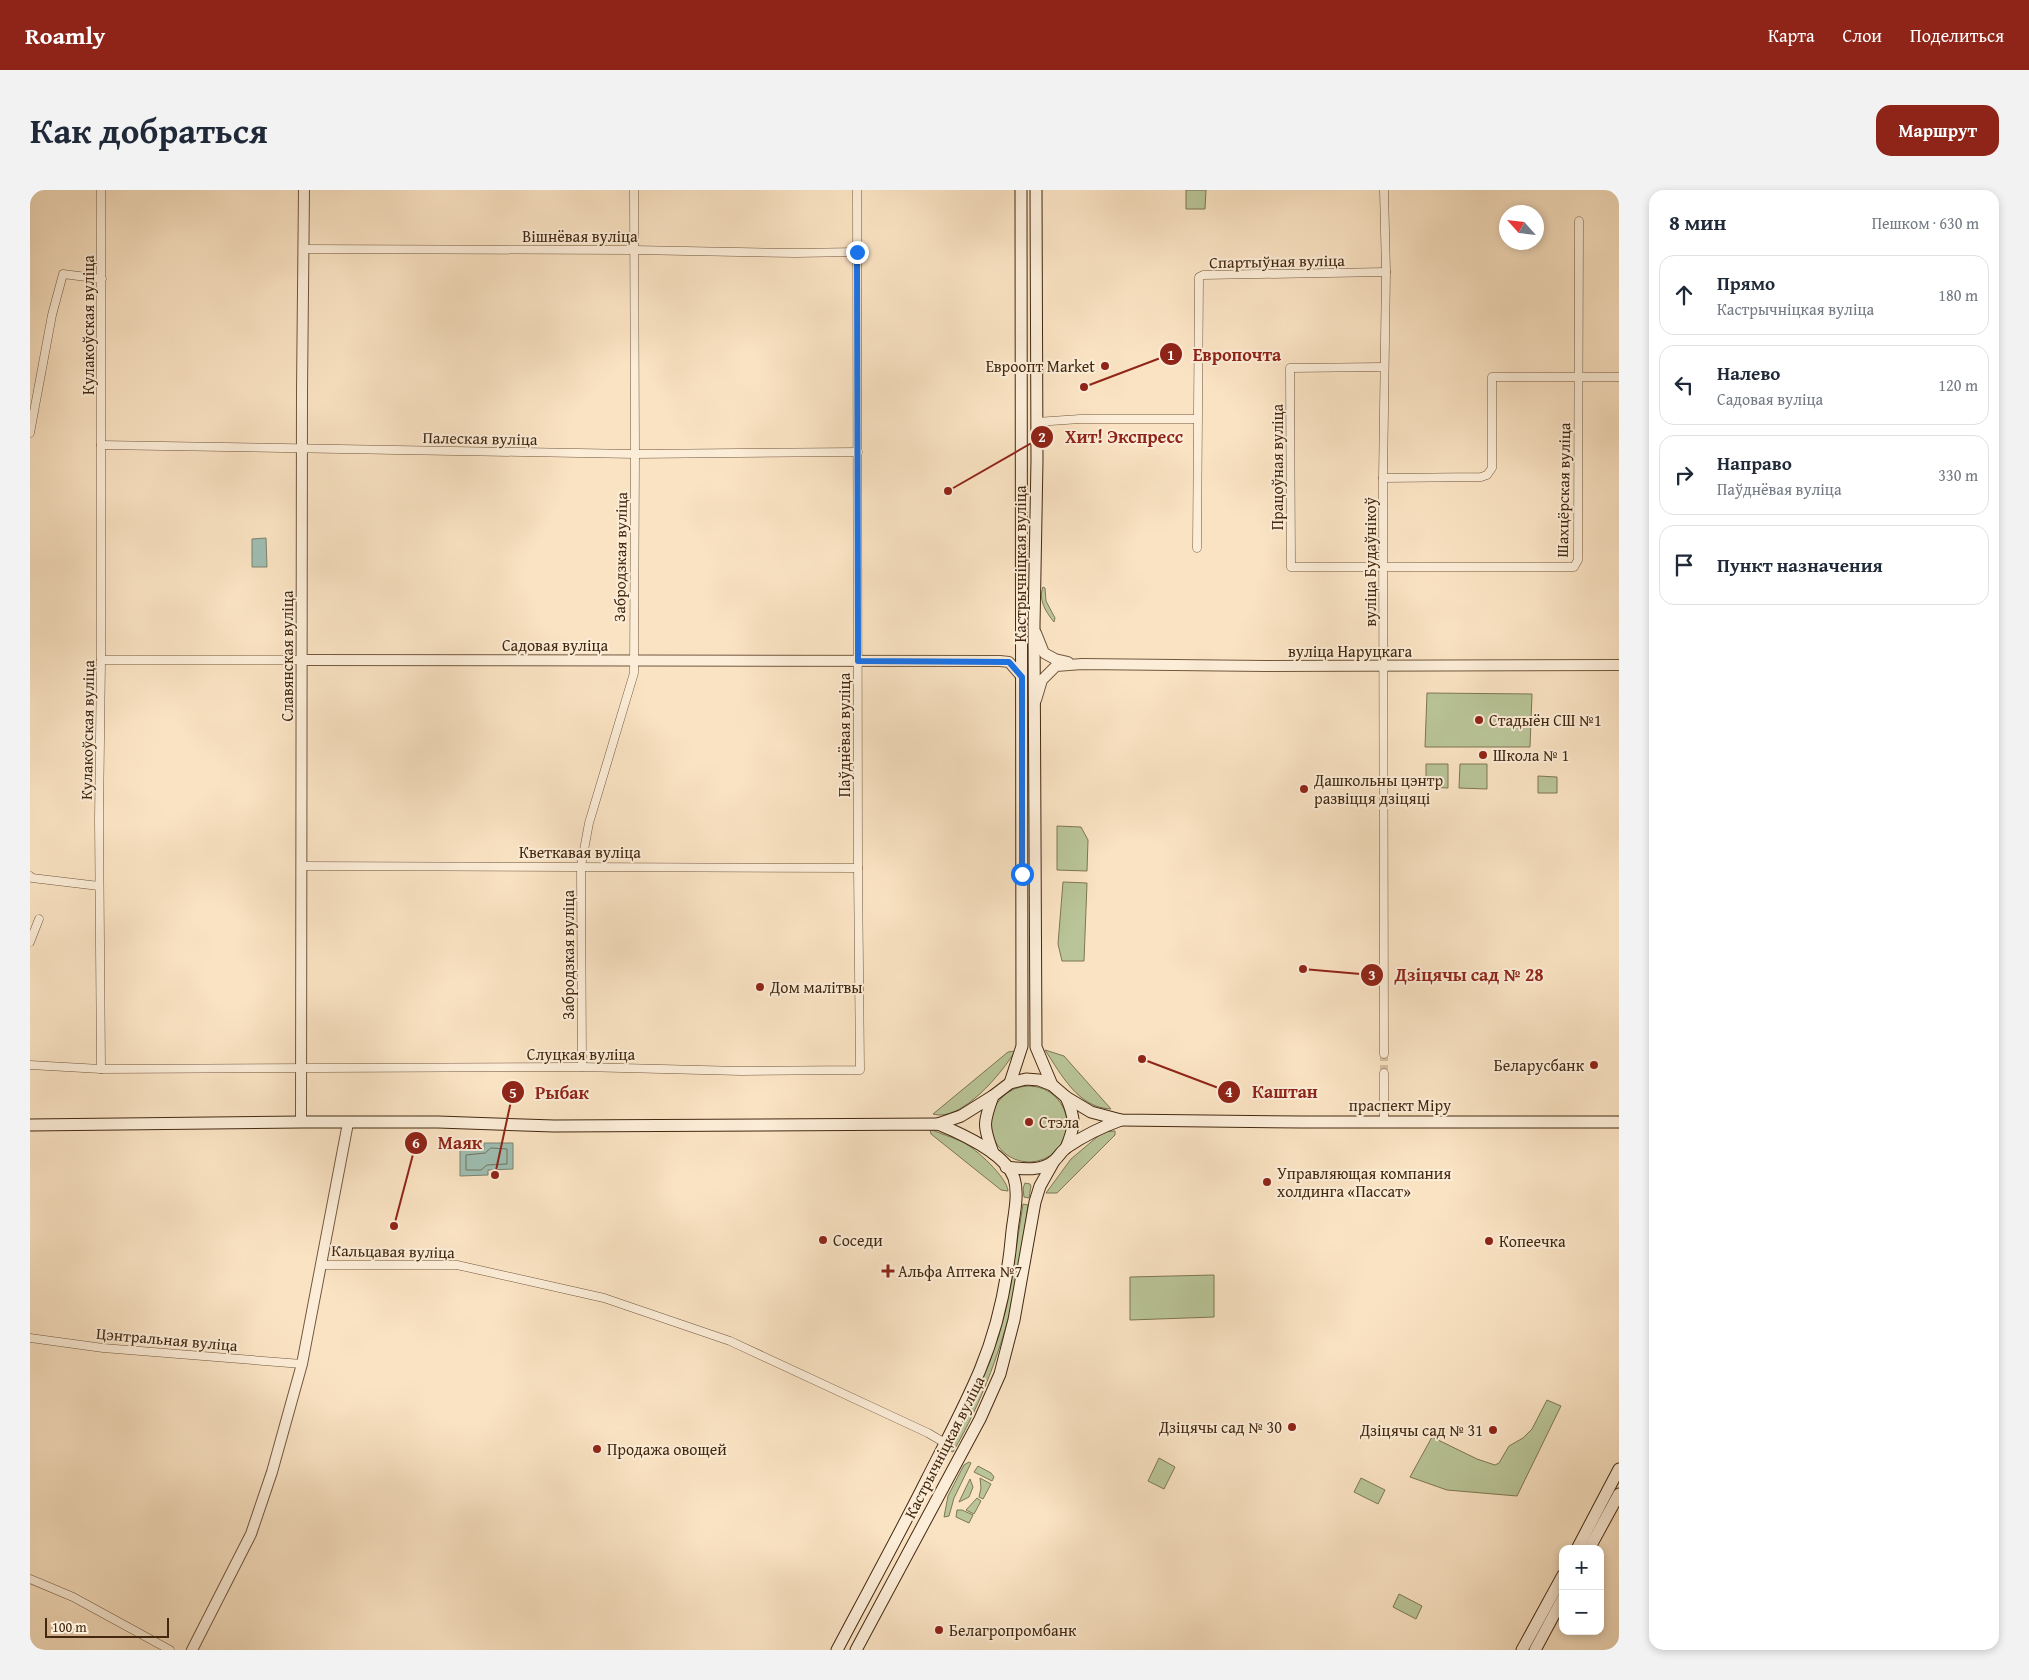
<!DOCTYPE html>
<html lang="ru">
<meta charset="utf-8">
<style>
:root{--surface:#fff;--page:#f2f2f3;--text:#1f2937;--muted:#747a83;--line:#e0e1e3;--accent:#8f2418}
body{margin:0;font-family:"Gentium Book Plus",serif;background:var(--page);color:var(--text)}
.controls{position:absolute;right:15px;bottom:15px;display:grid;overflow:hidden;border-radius:10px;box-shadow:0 2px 8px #0003}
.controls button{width:45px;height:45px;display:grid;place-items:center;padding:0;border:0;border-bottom:1px solid var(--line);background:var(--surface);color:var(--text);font:25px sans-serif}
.compass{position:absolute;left:1469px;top:15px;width:45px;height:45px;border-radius:50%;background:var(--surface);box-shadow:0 2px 8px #0003;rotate:297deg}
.scale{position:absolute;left:15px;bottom:12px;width:124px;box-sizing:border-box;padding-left:5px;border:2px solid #43280f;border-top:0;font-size:14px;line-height:18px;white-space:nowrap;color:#43280f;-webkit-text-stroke:4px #fcedd8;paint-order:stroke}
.stop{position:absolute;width:15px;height:15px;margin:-11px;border:4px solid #1a73e8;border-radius:50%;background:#fff}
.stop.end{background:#1a73e8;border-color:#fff;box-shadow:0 1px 5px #0008}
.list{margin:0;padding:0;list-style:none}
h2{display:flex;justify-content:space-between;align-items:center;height:65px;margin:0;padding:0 20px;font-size:21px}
h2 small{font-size:16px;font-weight:400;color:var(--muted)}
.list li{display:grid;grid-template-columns:32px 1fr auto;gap:15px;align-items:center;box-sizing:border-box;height:80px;margin:0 10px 10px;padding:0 10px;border:1px solid var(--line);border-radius:15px}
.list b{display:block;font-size:19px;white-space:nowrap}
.list p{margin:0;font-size:16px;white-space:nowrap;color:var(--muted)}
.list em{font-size:16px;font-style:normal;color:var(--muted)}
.icon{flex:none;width:28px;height:28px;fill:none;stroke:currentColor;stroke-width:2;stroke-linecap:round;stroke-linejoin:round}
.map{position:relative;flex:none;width:1589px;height:1460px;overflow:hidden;border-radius:15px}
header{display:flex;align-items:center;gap:30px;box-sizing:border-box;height:70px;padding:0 25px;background:var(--accent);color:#fff}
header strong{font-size:24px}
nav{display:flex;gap:28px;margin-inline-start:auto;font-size:18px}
.intro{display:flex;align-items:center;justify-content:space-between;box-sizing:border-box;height:120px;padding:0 30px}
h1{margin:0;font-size:35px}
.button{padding:12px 22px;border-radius:15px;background:var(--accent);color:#fff;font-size:18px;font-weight:700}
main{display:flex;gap:30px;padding:0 30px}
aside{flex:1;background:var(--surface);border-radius:15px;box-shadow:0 2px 8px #0003}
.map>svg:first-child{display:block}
.green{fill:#b9c598;stroke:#7e7654}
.water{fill:#9ebeb2;stroke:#7a8271}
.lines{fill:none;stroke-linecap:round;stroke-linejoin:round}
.shore{stroke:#707360;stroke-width:1}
.minor-tunnel{stroke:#d5be9f;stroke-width:8;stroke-dasharray:8 4;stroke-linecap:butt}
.minor-casing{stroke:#71573c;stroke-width:9}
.tertiary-casing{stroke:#71573c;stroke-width:12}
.secondary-casing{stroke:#43280f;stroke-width:13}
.minor{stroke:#fcedd8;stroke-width:8}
.tertiary{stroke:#fcedd8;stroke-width:10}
.secondary{stroke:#fcedd8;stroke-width:11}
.route{stroke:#1a73e8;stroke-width:6}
.poi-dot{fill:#8f2418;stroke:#fcedd8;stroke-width:2}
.labels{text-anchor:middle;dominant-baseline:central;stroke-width:4;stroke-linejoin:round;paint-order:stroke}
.street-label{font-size:16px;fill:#43280f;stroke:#fcedd8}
.poi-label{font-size:16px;fill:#43280f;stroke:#fcedd8;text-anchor:start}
.leader{fill:none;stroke:#8f2418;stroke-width:2}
.callout-dot{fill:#8f2418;stroke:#fcedd8;stroke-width:2}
.mark-label{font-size:15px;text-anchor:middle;font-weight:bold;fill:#fff}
.callout-label{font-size:18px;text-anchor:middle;font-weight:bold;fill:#8f2418;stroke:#fcedd8;stroke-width:4;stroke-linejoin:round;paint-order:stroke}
</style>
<header>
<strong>Roamly</strong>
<nav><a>Карта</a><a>Слои</a><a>Поделиться</a></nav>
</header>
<div class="intro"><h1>Как добраться</h1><a class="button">Маршрут</a></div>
<main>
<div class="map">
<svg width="1589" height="1460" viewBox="0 0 1589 1460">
<rect width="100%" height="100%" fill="#fae3c3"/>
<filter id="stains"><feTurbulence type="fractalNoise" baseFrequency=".004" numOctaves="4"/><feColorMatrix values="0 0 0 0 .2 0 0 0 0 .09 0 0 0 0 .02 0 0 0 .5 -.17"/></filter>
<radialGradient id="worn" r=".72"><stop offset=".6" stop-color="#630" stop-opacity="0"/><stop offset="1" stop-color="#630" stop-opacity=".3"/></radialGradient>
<g class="green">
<path d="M1156 0H1176L1175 19H1156Z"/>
<path d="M1013 397 1015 398 1016 411 1025 428 1024 432C1016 422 1008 410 1013 397Z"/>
<path d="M1397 503 1502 504 1500 557H1395Z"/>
<path d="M1396 574H1418V598L1396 597Z"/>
<path d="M1430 574H1457V599L1429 598Z"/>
<path d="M1508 586 1527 587V603H1508Z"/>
<path d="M1027 636 1051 637 1058 650 1057 681 1027 680Z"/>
<path d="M1033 692 1057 693 1054 771H1032L1028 754Z"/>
<path d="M1015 860 1034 866 1081 919C1048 918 1031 884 1015 860Z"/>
<path d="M985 861C973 882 931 933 903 924L978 862Z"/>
<circle cx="999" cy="934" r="38"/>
<path d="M900 939C911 944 922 947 933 952 946 959 977 987 978 1001L971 1000 901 944Z"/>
<path d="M1085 941V945L1027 1003H1016L1041 969 1073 942Z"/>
<path d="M995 993 1000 994 1001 996 999 1008 994 1007 993 998Z"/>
<path d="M993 1014 998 1015C994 1042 991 1071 986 1098 973 1155 952 1212 923 1262L919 1260 949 1194 982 1085Z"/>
<path d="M1184 1085V1127L1100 1130V1087Z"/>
<path d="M1517 1210 1531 1216 1487 1306 1417 1300 1380 1287 1402 1247 1447 1269 1465 1275 1469 1273 1479 1256 1493 1248 1502 1239Z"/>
<path d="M1129 1268 1145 1277 1134 1299 1118 1291Z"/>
<path d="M939 1272 941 1273 924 1308 919 1326 914 1327 918 1306 934 1275Z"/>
<path d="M948 1276 961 1283 964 1287 962 1291 944 1282Z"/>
<path d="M950 1288 961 1294 953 1309 949 1307 951 1298Z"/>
<path d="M1331 1288 1355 1300 1348 1314 1324 1302Z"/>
<path d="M940 1289 943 1297 939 1307 929 1312Z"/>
<path d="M947 1308 951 1311 944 1324 936 1320Z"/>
<path d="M927 1320H932L943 1325 939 1333 926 1327Z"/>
<path d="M1369 1404 1392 1416 1386 1429 1363 1417Z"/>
</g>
<g class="water">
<path d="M236 348 237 377H222V349Z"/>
<path d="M454 953H483V979L458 980V985L430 986V959H454Z"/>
</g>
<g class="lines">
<path class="shore" d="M461 958 477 959V974L457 975 451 980H436V965L455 963Z"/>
<path class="minor-tunnel" d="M1354 883V864"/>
<defs>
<g id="minor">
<path d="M1354 0 1356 82 1353 288 1354 864"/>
<path d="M273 59 603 60 765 63 827 62"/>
<path d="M1353 177 1260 178 1261 377H1544L1548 370 1549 31"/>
<path d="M1006 232 1050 229H1167"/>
<path d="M0 243 22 125 33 84 72 89"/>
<path d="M71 255 605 264 828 262"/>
<path d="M1353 288 1451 287 1457 285 1462 278V187H1589"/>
<path d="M1167 358 1169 87 1173 85 1356 82"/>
<path d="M71 470H272"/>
<path d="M271 676 828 678"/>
<path d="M0 686 2 688 69 696"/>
<path d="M0 752 9 729"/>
<path d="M0 875 71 879 552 877 711 881 830 880 828 678 827 0"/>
<path d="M552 877 551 676 559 633 604 483 605 264 604 0"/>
<path d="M71 879 69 629 71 470V0"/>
<path d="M1354 931V883"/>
<path d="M292 1075H427L574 1108 700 1151 898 1243 915 1253"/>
<path d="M0 1148 73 1158 272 1174"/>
<path d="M0 1389 43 1407 140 1460"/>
</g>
<g id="tertiary">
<path d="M1006 443 1014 463 1025 469 1038 472"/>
<path d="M272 470 970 471 979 472 992 487"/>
<path d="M1006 510 1012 490 1026 476 1052 474 1236 476 1589 475"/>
<path d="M271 932 272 200 274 0"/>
<path d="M162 1460 221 1344 242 1282 272 1174 318 933"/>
</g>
<g id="secondary">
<path d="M1006 0 1007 270 1004 436 1006 857 1022 895"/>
<path d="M980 893 992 856 991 0"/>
<path d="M908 934 931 926 963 906 980 893 996 889 1009 890 1022 895 1036 907 1061 922 1091 930 1272 932H1589"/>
<path d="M0 935 271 932H408L524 936 908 934C932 944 975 963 984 988 989 1004 984 1024 982 1041 978 1088 968 1137 950 1180 934 1218 915 1253 897 1289 868 1347 837 1403 807 1460"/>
<path d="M1036 958C1045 936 1046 929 1036 907"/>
<path d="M963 963C953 936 953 933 963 906"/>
<path d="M976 977C992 979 1012 982 1025 970 1030 965 1033 959 1039 956 1055 945 1072 937 1091 930"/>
<path d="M1547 1359 1589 1279"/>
<path d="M1559 1359 1589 1304"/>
<path d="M826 1460 950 1229 970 1184 984 1130 1005 1012 1010 996 1024 971"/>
<path d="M1492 1460 1533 1385"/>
<path d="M1505 1460 1533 1408"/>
</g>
</defs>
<use href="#minor" class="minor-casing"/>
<use href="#tertiary" class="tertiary-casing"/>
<use href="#secondary" class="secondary-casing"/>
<use href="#minor" class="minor"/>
<use href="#tertiary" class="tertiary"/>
<use href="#secondary" class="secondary"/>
</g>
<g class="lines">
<path class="route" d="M827 62 828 471 979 472 992 487V684"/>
</g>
<g class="poi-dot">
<circle cx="1075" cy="176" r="5"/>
<circle cx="1449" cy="530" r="5"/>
<circle cx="1453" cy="565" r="5"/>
<circle cx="1274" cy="599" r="5"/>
<circle cx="730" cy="797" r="5"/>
<circle cx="1564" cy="875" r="5"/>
<circle cx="999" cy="932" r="5"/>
<circle cx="1237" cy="992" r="5"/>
<circle cx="793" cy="1050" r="5"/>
<circle cx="1459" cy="1051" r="5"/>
<path d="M855.5 1073.5h5v5h5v5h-5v5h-5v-5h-5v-5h5z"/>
<circle cx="1262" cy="1237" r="5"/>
<circle cx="1463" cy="1240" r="5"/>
<circle cx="567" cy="1259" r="5"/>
<circle cx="909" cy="1440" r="5"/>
</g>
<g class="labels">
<g class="street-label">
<text x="550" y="46">Вішнёвая вуліца</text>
<text transform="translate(1247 71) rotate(-1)">Спартыўная вуліца</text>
<text transform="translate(58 135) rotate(-90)">Кулакоўская вуліца</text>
<text transform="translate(450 248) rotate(1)">Палеская вуліца</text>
<text transform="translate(1247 277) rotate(-90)">Працоўная вуліца</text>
<text transform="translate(1533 300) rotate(-89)">Шахцёрская вуліца</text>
<text transform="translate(590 367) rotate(-89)">Забродзкая вуліца</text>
<text transform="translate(1340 372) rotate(-90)">вуліца Будаўнікоў</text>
<text transform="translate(990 374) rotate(-90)">Кастрычніцкая вуліца</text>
<text x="525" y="455">Садовая вуліца</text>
<text x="1320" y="461">вуліца Наруцкага</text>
<text transform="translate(257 466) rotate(-90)">Славянская вуліца</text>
<text transform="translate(57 540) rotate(-89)">Кулакоўская вуліца</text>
<text transform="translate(814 545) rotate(-90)">Паўднёвая вуліца</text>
<text x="550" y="662">Кветкавая вуліца</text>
<text transform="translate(538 765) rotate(-90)">Забродзкая вуліца</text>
<text x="551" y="864">Слуцкая вуліца</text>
<text x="1370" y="915">праспект Міру</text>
<text transform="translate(363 1061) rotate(1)">Кальцавая вуліца</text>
<text transform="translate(137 1149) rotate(5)">Цэнтральная вуліца</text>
<text transform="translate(914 1257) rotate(-63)">Кастрычніцкая вуліца</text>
</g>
<g class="poi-label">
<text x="1065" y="176" text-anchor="end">Евроопт Market</text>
<text x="1459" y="530">Стадыён СШ №1</text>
<text x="1463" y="565">Школа № 1</text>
<text x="1284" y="590">Дашкольны цэнтр<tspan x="1284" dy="18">развіцця дзіцяці</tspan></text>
<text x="740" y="797">Дом малітвы</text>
<text x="1554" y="875" text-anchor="end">Беларусбанк</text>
<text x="1009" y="932">Стэла</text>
<text x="1247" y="983">Управляющая компания<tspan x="1247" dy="18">холдинга «Пассат»</tspan></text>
<text x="803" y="1050">Соседи</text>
<text x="1469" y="1051">Копеечка</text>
<text x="868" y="1081">Альфа Аптека №7</text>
<text x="1252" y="1237" text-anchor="end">Дзіцячы сад № 30</text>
<text x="1453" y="1240" text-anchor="end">Дзіцячы сад № 31</text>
<text x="577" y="1259">Продажа овощей</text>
<text x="919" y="1440">Белагропромбанк</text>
</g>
</g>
<path class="leader" d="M1054 197L1141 164M918 301L1012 247M1273 779L1342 785M1112 869L1199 902M465 985L483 902M364 1036L386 953"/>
<g class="callout-dot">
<circle cx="1054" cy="197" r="5"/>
<circle cx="918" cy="301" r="5"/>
<circle cx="1273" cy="779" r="5"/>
<circle cx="1112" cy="869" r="5"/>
<circle cx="465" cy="985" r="5"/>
<circle cx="364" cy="1036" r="5"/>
<circle cx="1141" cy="164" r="12"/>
<circle cx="1012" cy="247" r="12"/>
<circle cx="1342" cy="785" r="12"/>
<circle cx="1199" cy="902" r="12"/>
<circle cx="483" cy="902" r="12"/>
<circle cx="386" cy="953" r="12"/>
</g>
<g class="mark-label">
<text x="1141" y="170">1</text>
<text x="1012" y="252">2</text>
<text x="1342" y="790">3</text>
<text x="1199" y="907">4</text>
<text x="483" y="908">5</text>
<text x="386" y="958">6</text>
</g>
<g class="callout-label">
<text x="1207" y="171">Европочта</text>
<text x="1094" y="253">Хит! Экспресс</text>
<text x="1439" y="791">Дзіцячы сад № 28</text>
<text x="1255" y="908">Каштан</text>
<text x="532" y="909">Рыбак</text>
<text x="430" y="959">Маяк</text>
</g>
<rect width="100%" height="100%" filter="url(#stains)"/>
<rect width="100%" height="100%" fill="url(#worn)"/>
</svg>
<div class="controls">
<button>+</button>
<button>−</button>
</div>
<svg class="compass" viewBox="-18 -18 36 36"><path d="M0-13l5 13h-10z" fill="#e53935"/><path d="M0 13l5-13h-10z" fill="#747a83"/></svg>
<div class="scale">100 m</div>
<div class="stop" style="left:992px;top:684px"></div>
<div class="stop end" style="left:827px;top:62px"></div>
</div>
<aside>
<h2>8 мин<small>Пешком · 630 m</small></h2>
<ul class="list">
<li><svg class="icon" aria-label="ahead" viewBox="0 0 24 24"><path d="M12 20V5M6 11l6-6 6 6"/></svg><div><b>Прямо</b><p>Кастрычніцкая вуліца</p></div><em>180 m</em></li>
<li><svg class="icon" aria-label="left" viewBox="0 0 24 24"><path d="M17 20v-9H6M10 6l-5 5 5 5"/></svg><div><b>Налево</b><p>Садовая вуліца</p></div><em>120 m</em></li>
<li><svg class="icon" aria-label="right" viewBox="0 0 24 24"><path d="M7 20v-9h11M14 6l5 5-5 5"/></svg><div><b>Направо</b><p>Паўднёвая вуліца</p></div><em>330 m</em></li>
<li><svg class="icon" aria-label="arrive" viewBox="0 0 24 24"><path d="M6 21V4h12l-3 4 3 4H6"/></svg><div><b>Пункт назначения</b></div></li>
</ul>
</aside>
</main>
